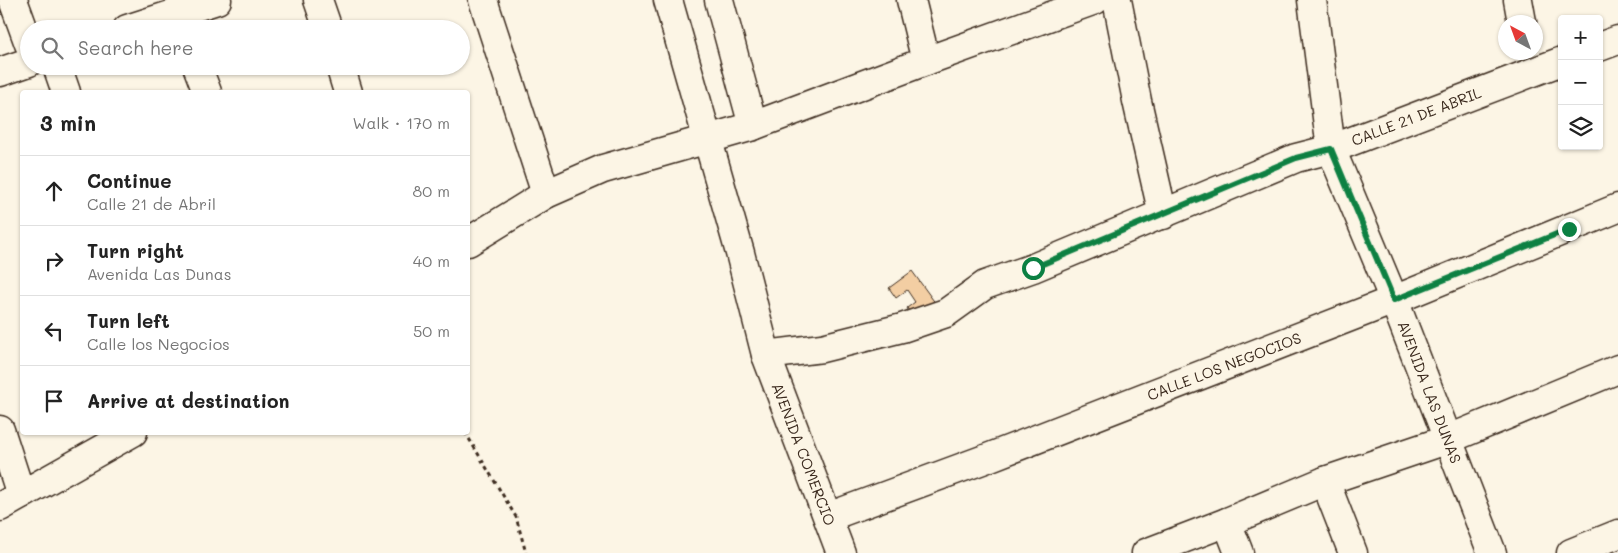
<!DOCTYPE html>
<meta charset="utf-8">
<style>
:root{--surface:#fff;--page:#f6f6f6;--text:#222;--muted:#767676;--line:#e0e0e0}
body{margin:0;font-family:Mali,sans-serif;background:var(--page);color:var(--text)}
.controls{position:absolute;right:15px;top:15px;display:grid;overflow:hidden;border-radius:5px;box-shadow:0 1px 4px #0004}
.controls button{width:45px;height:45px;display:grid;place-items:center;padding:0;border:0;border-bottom:1px solid var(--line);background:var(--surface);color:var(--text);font:25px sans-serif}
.compass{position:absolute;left:1498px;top:15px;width:45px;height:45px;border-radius:50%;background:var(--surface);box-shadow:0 1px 4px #0004;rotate:319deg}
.stop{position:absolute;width:15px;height:15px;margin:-11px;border:4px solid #0b8043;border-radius:50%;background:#fff}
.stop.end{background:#0b8043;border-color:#fff;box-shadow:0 1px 5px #0008}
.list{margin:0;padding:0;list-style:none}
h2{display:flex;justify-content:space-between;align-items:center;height:65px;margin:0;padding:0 20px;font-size:21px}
h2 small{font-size:16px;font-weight:400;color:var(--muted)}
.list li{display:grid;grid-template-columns:32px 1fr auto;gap:15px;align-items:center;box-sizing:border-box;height:70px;padding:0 20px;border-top:1px solid var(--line)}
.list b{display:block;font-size:19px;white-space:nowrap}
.list p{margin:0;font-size:16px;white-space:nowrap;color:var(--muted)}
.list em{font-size:16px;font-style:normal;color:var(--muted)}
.icon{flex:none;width:28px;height:28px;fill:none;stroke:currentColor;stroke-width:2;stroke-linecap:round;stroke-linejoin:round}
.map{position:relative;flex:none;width:1618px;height:553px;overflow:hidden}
.search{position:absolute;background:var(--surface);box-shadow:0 1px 4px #0004;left:20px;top:20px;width:450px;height:55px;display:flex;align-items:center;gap:12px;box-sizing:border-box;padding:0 18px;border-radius:28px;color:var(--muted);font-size:19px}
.panel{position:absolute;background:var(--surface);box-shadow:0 1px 4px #0004;left:20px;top:90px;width:450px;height:345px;border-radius:5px}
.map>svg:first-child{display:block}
.building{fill:#f3cea3;stroke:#3b2a1e}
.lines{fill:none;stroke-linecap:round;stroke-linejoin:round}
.street-casing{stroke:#3b2a1e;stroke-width:31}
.path{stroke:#3b2a1e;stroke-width:3;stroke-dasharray:4 4;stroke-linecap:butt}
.street{stroke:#fcf5e5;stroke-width:28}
.route{stroke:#0b8043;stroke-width:6}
.labels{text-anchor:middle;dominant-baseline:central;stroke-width:4;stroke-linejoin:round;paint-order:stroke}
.street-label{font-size:15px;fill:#3b2a1e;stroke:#fcf5e5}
</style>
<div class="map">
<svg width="1618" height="553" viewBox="0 0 1618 553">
<rect width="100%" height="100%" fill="#fcf5e5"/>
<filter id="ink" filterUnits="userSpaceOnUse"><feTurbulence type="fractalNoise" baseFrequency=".02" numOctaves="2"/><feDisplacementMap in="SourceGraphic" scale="10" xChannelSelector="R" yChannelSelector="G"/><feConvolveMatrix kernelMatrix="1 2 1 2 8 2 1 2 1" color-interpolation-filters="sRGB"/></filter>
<g filter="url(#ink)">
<path class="building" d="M912 271 936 304 914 319 907 308 915 302 907 290 896 298 889 288Z"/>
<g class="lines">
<defs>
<g id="street">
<path d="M13 0 29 44"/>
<path d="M318 0 328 29"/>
<path d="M483 0 546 194"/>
<path d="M668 0 740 253 766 355 841 553"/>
<path d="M719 0 753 126"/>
<path d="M911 0 926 61"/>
<path d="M1117 0 1137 101 1163 215"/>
<path d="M1312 0 1331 149 1394 300 1492 553"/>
<path d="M1518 0 1522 22"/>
<path d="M127 29 217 0"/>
<path d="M1599 47 1618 40"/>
<path d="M57 66 66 92"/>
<path d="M197 66 207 92"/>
<path d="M340 66 348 92"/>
<path d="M0 72 29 62"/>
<path d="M468 242 546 194 603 169 753 126 926 61 1095 0"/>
<path d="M766 355 822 348 902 328 946 313 985 285 1033 268 1296 158 1331 149 1562 61"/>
<path d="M0 430 21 495"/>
<path d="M1325 481 1353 553"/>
<path d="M0 507 133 432"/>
<path d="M828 517 985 459 1394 300 1618 208"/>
<path d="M1227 522 1239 553"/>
<path d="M1146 553 1227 522 1325 481 1449 439 1618 369"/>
<path d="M1571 553 1618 534"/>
</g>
</defs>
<use href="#street" class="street-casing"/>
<path class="path" d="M465 432 516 517 526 553"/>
<use href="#street" class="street"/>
</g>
</g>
<g class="lines" filter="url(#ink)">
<path class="route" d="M1033 268 1296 158 1331 149 1394 300 1569 229"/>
</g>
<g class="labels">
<g class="street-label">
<text transform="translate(1416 116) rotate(-21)">CALLE 21 DE ABRIL</text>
<text transform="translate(1224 366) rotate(-21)">CALLE LOS NEGOCIOS</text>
<text transform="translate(1430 392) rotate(69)">AVENIDA LAS DUNAS</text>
<text transform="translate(804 454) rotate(69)">AVENIDA COMERCIO</text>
</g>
</g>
</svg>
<div class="controls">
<button>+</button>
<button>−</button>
<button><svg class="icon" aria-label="layers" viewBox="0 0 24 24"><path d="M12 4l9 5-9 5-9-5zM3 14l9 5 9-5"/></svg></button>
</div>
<svg class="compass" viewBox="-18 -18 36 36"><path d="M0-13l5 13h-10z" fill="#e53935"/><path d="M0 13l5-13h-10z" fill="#767676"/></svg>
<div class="stop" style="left:1033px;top:268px"></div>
<div class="stop end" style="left:1569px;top:229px"></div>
<div class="search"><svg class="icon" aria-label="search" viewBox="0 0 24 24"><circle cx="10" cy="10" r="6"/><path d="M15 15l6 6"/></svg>Search here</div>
<section class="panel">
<h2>3 min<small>Walk · 170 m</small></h2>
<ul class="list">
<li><svg class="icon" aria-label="ahead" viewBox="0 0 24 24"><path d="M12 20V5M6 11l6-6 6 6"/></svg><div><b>Continue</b><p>Calle 21 de Abril</p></div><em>80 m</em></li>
<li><svg class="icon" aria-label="right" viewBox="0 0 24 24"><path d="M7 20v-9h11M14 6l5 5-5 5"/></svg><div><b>Turn right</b><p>Avenida Las Dunas</p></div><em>40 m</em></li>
<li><svg class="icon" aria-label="left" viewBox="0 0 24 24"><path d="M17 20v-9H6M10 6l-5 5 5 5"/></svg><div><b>Turn left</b><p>Calle los Negocios</p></div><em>50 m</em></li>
<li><svg class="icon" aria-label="arrive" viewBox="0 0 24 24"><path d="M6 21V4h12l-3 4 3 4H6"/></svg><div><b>Arrive at destination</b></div></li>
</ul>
</section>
</div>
